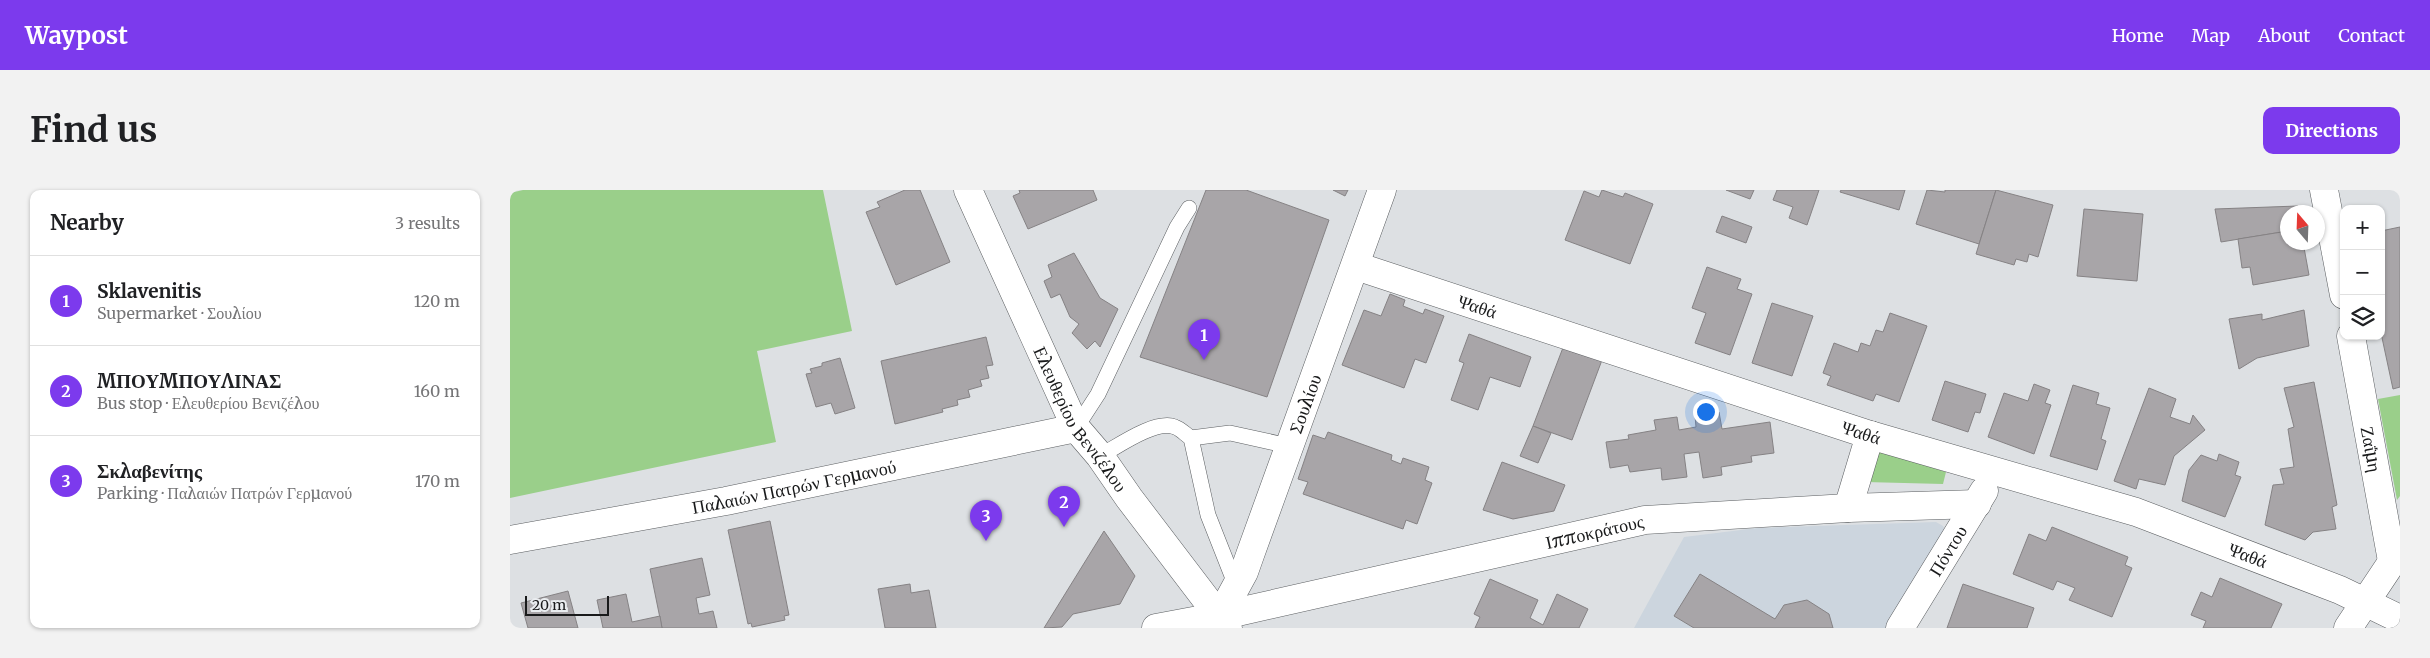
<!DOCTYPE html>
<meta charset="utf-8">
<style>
:root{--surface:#fff;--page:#f2f2f2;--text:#202124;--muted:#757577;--line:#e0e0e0;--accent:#7c3aed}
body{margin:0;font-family:Merriweather,serif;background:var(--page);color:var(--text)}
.controls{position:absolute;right:15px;top:15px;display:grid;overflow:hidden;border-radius:10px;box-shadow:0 1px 4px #0004}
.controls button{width:45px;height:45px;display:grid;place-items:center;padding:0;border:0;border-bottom:1px solid var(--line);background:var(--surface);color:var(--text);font:25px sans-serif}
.compass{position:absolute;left:1770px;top:15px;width:45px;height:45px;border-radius:50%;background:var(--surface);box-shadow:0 1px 4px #0004;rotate:341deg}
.scale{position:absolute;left:15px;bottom:12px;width:84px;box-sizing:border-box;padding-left:5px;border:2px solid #191a1b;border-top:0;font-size:14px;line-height:18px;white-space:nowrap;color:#191a1b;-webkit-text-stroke:4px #eaedf0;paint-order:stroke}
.you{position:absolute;left:1195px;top:221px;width:18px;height:18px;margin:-12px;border:4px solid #fff;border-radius:50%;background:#1a73e8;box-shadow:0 0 0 8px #1a73e833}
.badge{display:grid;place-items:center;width:32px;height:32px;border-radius:50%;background:var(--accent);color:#fff;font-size:16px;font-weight:700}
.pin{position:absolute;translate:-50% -41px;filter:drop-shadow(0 1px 2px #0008)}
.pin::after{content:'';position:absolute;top:26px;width:18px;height:15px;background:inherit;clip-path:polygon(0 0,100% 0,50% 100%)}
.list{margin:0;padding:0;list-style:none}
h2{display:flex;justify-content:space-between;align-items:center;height:65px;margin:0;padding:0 20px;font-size:21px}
h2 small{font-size:16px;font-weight:400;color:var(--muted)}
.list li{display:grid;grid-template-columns:32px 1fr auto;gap:15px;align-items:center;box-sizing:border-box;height:90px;padding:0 20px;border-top:1px solid var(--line)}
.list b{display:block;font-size:19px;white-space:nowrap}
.list p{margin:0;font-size:16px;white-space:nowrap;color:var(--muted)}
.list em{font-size:16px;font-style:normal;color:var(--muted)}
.icon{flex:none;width:28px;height:28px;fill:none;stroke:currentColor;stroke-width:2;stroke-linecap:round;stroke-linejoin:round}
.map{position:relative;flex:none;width:1890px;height:438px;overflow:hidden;border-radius:10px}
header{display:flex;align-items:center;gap:30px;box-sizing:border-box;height:70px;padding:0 25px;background:var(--accent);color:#fff}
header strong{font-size:24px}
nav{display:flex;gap:28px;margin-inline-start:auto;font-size:18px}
.intro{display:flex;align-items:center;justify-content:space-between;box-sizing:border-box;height:120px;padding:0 30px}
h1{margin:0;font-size:35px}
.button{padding:12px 22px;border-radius:10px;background:var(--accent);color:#fff;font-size:18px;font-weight:700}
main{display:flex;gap:30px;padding:0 30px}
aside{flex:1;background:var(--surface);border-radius:10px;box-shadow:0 1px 4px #0004}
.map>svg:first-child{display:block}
.built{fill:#ccd5de}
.green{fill:#9acf8a}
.building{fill:#a8a5a8;stroke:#858284}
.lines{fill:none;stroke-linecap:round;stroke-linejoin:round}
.lane-casing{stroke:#5b5e61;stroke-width:16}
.street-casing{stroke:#5b5e61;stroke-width:29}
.secondary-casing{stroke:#5b5e61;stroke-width:29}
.lane{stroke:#fff;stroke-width:15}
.street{stroke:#fff;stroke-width:28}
.secondary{stroke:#fff;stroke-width:28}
.labels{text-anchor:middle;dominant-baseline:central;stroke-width:4;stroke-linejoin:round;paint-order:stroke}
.street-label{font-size:18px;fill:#191a1b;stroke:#eaedf0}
</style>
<header>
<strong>Waypost</strong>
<nav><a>Home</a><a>Map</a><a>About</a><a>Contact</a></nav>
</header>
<div class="intro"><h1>Find us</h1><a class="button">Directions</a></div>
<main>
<aside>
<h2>Nearby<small>3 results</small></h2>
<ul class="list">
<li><span class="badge">1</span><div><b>Sklavenitis</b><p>Supermarket · Σουλίου</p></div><em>120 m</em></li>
<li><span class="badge">2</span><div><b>ΜΠΟΥΜΠΟΥΛΙΝΑΣ</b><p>Bus stop · Ελευθερίου Βενιζέλου</p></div><em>160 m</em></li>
<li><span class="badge">3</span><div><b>Σκλαβενίτης</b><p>Parking · Παλαιών Πατρών Γερμανού</p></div><em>170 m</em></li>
</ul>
</aside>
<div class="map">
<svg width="1890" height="438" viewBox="0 0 1890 438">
<rect width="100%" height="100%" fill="#dde0e3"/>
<path class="built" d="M1426 332 1433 336 1436 342 1379 438H1124L1174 347 1247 338Z"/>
<g class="green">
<path d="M13 0H313L342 141 247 161 266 252 0 308V3Z"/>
<path d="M1890 205V306L1887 310 1868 209Z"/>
<path d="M1366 259 1436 282 1433 294 1355 292Z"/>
</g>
<g class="building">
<path d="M395 0H410L440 72 386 95 356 22 370 17 367 12Z"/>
<path d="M509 0H583L587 10 518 39 503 6 510 3Z"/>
<path d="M696 0H736L819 30 757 207 630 167Z"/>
<path d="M823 0H838L835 6Z"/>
<path d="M1092 0 1113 7 1115 3 1143 14 1120 74 1055 50 1074 1 1089 7Z"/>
<path d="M1216 0H1244L1240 9Z"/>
<path d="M1267 0H1309L1297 35 1279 28 1283 17 1263 10Z"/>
<path d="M1331 0H1395L1389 20 1330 2Z"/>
<path d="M1417 0 1435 2V0H1486L1469 54 1406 34Z"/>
<path d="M1486 0 1543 15 1528 67 1519 64 1517 72 1506 69 1504 75 1466 64Z"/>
<path d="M1788 16 1789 22H1778V41L1711 52 1705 19Z"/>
<path d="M1574 19 1633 24 1627 91 1567 86Z"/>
<path d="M1212 26 1242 37 1236 53 1206 42Z"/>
<path d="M1890 37V197L1883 199 1871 143V41Z"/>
<path d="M1778 41V52H1793L1799 85 1743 95 1740 77 1732 78 1728 49Z"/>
<path d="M564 63 590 108 608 119 590 157 585 151 577 159 562 143 569 134 560 127 550 104 541 108 534 91 542 87 538 75Z"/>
<path d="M1197 77 1231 89 1227 99 1242 104 1220 165 1185 153 1196 123 1182 118Z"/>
<path d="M880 104 895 110 893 116 913 124 915 119 934 126 916 173 905 169 894 198 832 175 854 120 871 126Z"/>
<path d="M1262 113 1303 126 1282 186 1242 173Z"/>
<path d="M1794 120 1799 156 1747 168 1729 179 1719 129 1752 124V130Z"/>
<path d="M1380 123 1417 136 1389 212 1366 204 1363 211 1317 195 1321 186 1313 183 1324 153 1348 162 1351 153 1360 156 1366 140 1373 142Z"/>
<path d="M959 144 1021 167 1010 197 980 187 968 220 941 210 954 173 949 171Z"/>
<path d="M476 147 483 175 476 176 479 188 470 190 472 196 458 200 460 207 447 210 448 215 432 219 433 222 385 234 371 171Z"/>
<path d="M1054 155 1092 170 1062 250 1023 236Z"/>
<path d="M330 168 345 218 325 224 321 213 306 217 296 184 302 183 300 179 312 176V173Z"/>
<path d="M1435 191 1476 204 1470 223 1465 222 1458 242 1422 230Z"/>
<path d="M1804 192 1827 315 1822 317 1826 339 1803 342 1795 350 1755 335 1763 295 1774 294 1770 279 1784 277 1778 239 1784 237 1774 198Z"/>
<path d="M1524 194 1540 200 1535 213 1541 215 1524 264 1478 247 1494 203 1518 211Z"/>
<path d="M1563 195 1589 203 1586 214 1600 218 1591 249 1596 251 1587 280 1540 266Z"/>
<path d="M1639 198 1666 209 1660 227 1680 234 1683 225 1695 240 1664 266 1655 295 1629 289 1626 299 1604 291Z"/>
<path d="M1209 222 1212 239 1260 232 1264 263 1241 266 1242 272 1211 277 1212 285 1193 288 1189 262 1174 264 1177 287 1152 290 1151 278 1120 282 1118 275 1100 278 1096 252 1119 249 1118 245 1146 240 1144 230 1167 227 1169 240 1186 237 1185 226Z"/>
<path d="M1023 236 1041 243 1028 273 1010 266Z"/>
<path d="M818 242 882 265 881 270 891 274 893 268 919 277 915 290 922 293 907 334 896 330 893 339 793 304 798 292 788 289 803 245 815 249Z"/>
<path d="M1709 264 1729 272 1725 285 1731 287 1715 327 1672 311 1679 280 1691 265 1707 271Z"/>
<path d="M992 272 1055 295 1044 321 1003 329 973 320Z"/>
<path d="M260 331 279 425 274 426 275 430 242 437 241 433 238 434 218 340Z"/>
<path d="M1542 337 1618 367 1615 375 1622 378 1602 427 1559 410 1565 398 1547 391 1543 400 1503 384 1519 344 1536 351Z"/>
<path d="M594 341 625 386 610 414 563 424 552 437 534 438Z"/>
<path d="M192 368 200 405 186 408 189 424 203 421 207 438H152L140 379Z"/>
<path d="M1190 384 1265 429 1274 415 1297 410 1319 424 1323 438H1184L1164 426Z"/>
<path d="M1710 388 1772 414 1761 438H1693L1696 431 1681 425 1691 402 1702 407Z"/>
<path d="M980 389 1028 410 1020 428 1033 435 1047 404 1078 419 1069 438H965L970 427 964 424Z"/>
<path d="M400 394 401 403 419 400 426 438H375L368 399Z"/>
<path d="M1453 394 1524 418 1517 438H1437Z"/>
<path d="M58 401 68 438H18L11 413Z"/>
<path d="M116 404 122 432 150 426 152 438H93L87 410Z"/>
</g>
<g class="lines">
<defs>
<g id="lane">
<path d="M566 238 588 204 667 37 679 18"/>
<path d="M681 248 720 243 779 256"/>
<path d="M590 266C608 256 646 229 665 237 671 239 676 245 681 248L698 325 726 396"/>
</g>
<g id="street">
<path d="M1814 0 1834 105"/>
<path id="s1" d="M846 76 1360 245 1626 322 1830 400 1890 429"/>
<path id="s2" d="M1841 146 1882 371"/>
<path d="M1338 318 1360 245"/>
<path id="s3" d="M0 350 216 311 566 238"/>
<path id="s4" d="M710 426 734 382 740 365 872 0"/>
<path id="s5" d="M646 438 710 426 1135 330 1338 318 1467 314"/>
<path id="s6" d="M1390 438 1474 301"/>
</g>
<g id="secondary">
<path id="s7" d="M458 0 566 238 590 266 619 308 718 438"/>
<path d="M1838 438 1890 360"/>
</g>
</defs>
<use href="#lane" class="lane-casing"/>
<use href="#street" class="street-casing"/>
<use href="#secondary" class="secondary-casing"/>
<use href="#lane" class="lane"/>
<use href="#street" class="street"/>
<use href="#secondary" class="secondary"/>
</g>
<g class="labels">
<g class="street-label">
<text stroke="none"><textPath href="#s1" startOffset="128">Ψαθά</textPath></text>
<text stroke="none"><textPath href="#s4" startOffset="229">Σουλίου</textPath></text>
<text stroke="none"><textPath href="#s7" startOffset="256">Ελευθερίου Βενιζέλου</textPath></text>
<text stroke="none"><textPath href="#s1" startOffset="532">Ψαθά</textPath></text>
<text stroke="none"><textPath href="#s2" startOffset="115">Ζαΐμη</textPath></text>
<text stroke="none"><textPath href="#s3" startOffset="289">Παλαιών Πατρών Γερμανού</textPath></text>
<text stroke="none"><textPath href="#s5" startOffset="449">Ιπποκράτους</textPath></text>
<text stroke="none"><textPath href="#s6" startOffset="91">Πόντου</textPath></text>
<text stroke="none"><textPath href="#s1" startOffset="938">Ψαθά</textPath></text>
</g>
</g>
</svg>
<div class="controls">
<button>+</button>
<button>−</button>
<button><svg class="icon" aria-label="layers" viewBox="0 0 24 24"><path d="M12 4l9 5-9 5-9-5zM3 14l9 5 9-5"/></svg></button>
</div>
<svg class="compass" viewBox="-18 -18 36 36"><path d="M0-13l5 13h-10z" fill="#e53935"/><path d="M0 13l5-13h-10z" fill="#757577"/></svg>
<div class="scale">20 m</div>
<div class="you"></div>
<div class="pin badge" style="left:694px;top:170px">1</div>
<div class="pin badge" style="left:554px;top:337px">2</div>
<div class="pin badge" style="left:476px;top:351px">3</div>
</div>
</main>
